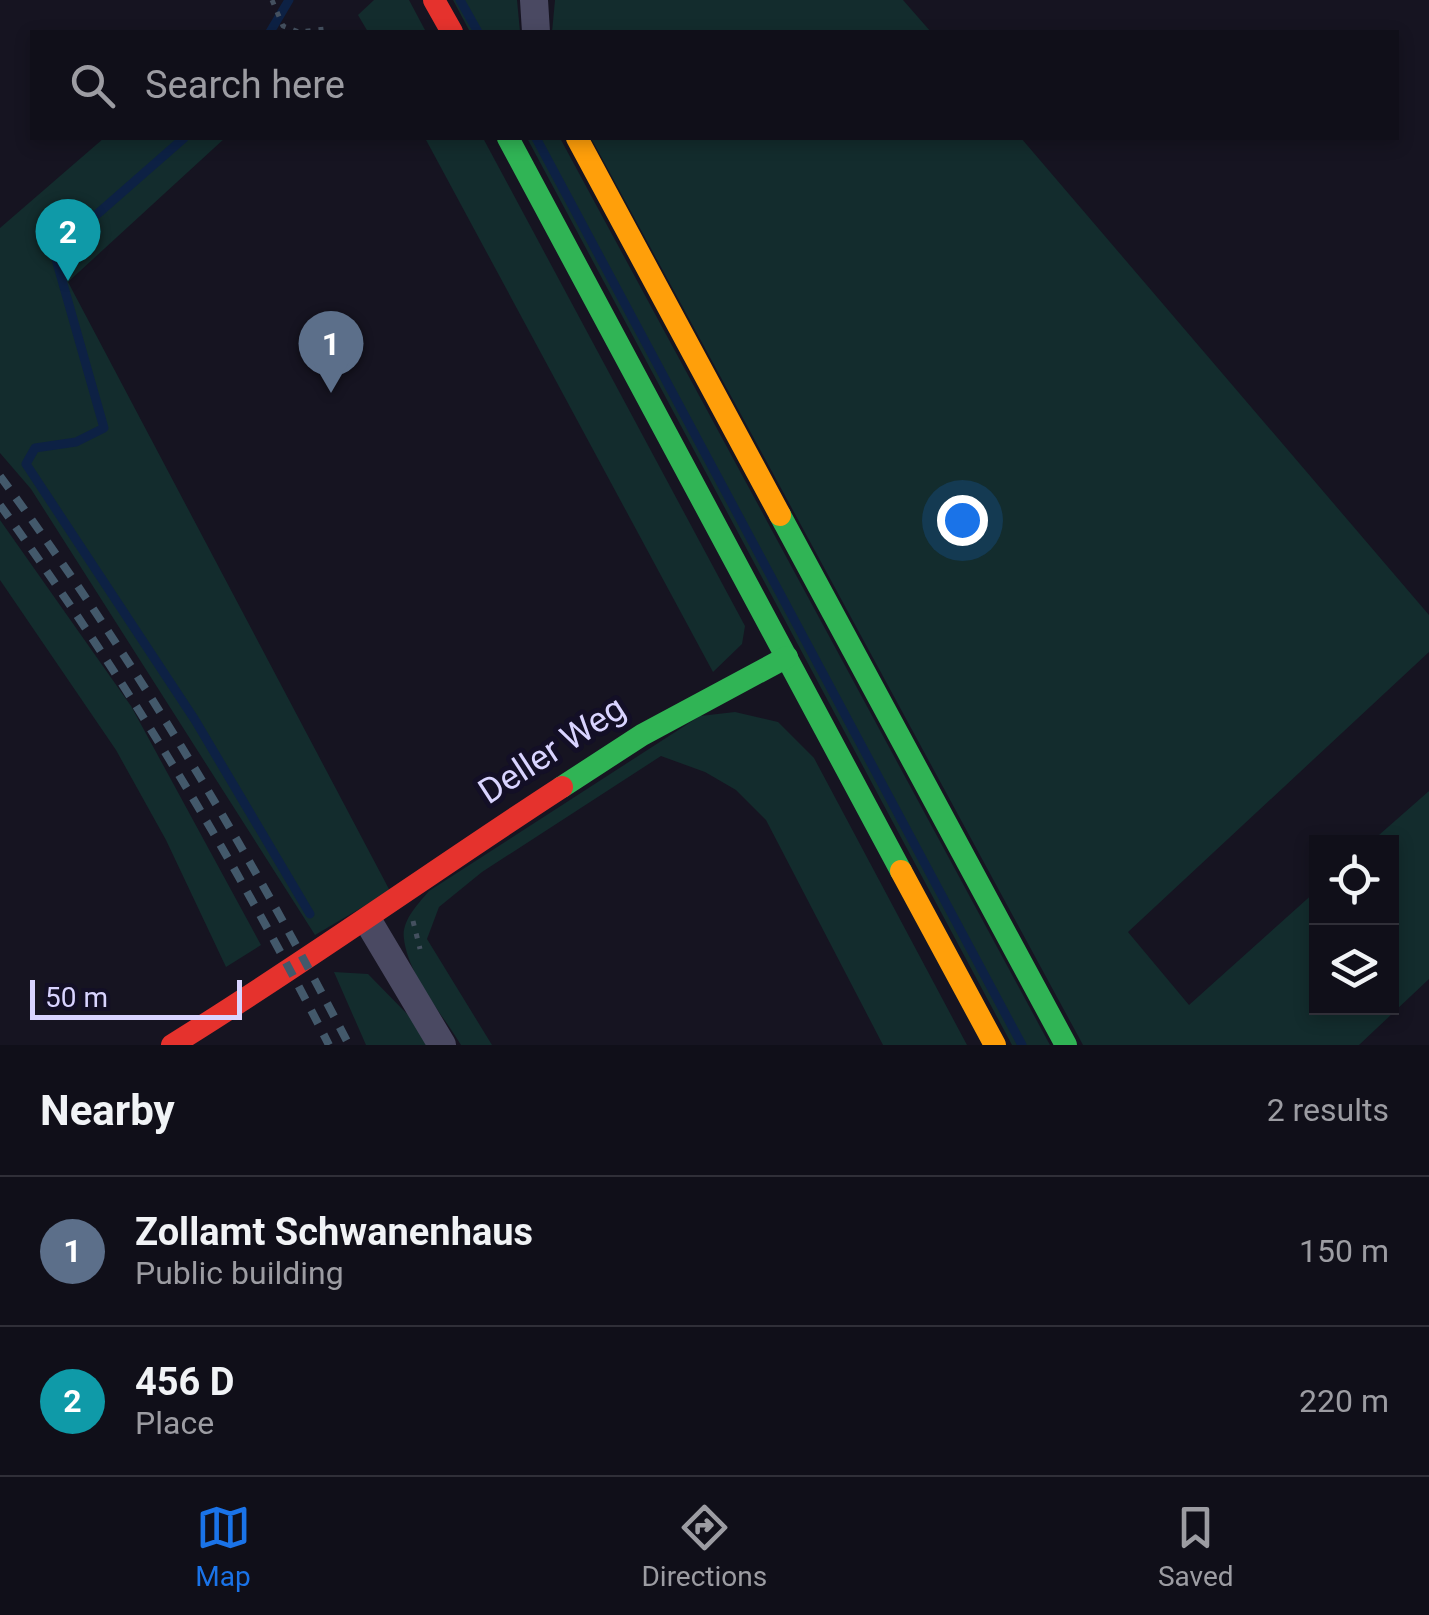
<!DOCTYPE html>
<style>
:root{--surface:#100f19;--page:#1e1d26;--text:#f1f3f6;--muted:#9c9ca2;--line:#302f38;--accent:#1a73e8}
body{margin:0;font-family:Roboto,sans-serif;background:var(--page);color:var(--text)}
.controls{position:absolute;right:30px;bottom:30px;display:grid;overflow:hidden;border-radius:0px;box-shadow:0 5px 15px #0003}
.controls button{width:90px;height:90px;display:grid;place-items:center;padding:0;border:0;border-bottom:2px solid var(--line);background:var(--surface);color:var(--text);font:50px sans-serif}
.scale{position:absolute;left:30px;bottom:25px;width:212px;box-sizing:border-box;padding-left:10px;border:5px solid #d9d4ff;border-top:0;font-size:28px;line-height:35px;white-space:nowrap;color:#d9d4ff;-webkit-text-stroke:8px #130f26;paint-order:stroke}
.you{position:absolute;left:962px;top:520px;width:35px;height:35px;margin:-25px;border:8px solid #fff;border-radius:50%;background:#1a73e8;box-shadow:0 0 0 15px #1a73e833}
.badge{display:grid;place-items:center;width:65px;height:65px;border-radius:50%;background:var(--accent);color:#fff;font-size:32px;font-weight:700}
.pin{position:absolute;translate:-50% -82px;filter:drop-shadow(0 2px 5px #0008)}
.pin::after{content:'';position:absolute;top:52px;width:35px;height:30px;background:inherit;clip-path:polygon(0 0,100% 0,50% 100%)}
.list{margin:0;padding:0;list-style:none}
h2{display:flex;justify-content:space-between;align-items:center;height:130px;margin:0;padding:0 40px;font-size:42px}
h2 small{font-size:32px;font-weight:400;color:var(--muted)}
.list li{display:grid;grid-template-columns:65px 1fr auto;gap:30px;align-items:center;box-sizing:border-box;height:150px;padding:0 40px;border-top:2px solid var(--line)}
.list b{display:block;font-size:38px;white-space:nowrap}
.list p{margin:0;font-size:32px;white-space:nowrap;color:var(--muted)}
.list em{font-size:32px;font-style:normal;color:var(--muted)}
.icon{flex:none;width:55px;height:55px;fill:none;stroke:currentColor;stroke-width:2;stroke-linecap:round;stroke-linejoin:round}
.map{position:relative;flex:none;width:1429px;height:1045px;overflow:hidden}
.search{position:absolute;background:var(--surface);box-shadow:0 5px 15px #0003;left:30px;right:30px;top:30px;height:110px;display:flex;align-items:center;gap:25px;box-sizing:border-box;padding:0 35px;border-radius:0px;color:var(--muted);font-size:38px}
.sheet{height:430px;background:var(--surface)}
nav{display:flex;justify-content:space-around;align-items:center;box-sizing:border-box;height:140px;border-top:2px solid var(--line);background:var(--surface);font-size:28px;color:var(--muted)}
nav a{display:grid;justify-items:center;gap:5px}
nav .on{color:var(--accent)}
.map>svg:first-child{display:block}
.green{fill:#132c2d}
.lines{fill:none;stroke-linecap:round;stroke-linejoin:round}
.stream{stroke:#0d2144;stroke-width:9}
.path{stroke:#44505f;stroke-width:5;stroke-dasharray:5 8;stroke-linecap:butt}
.street{stroke:#4a4962;stroke-width:28}
.fast{stroke:#30b455;stroke-width:22}
.slow{stroke:#ff9f0a;stroke-width:22}
.jam{stroke:#e5322d;stroke-width:22}
.rail{stroke:#43596b;stroke-width:8;stroke-dasharray:15 12;stroke-linecap:butt}
.labels{text-anchor:middle;dominant-baseline:central;stroke-width:10;stroke-linejoin:round;paint-order:stroke}
.street-label{font-size:35px;fill:#d9d4ff;stroke:#130f26}
</style>
<div class="map">
<svg width="1429" height="1045" viewBox="0 0 1429 1045">
<rect width="100%" height="100%" fill="#161421"/>
<g class="green">
<path d="M374 0H409L426 32H368L358 15Z"/>
<path d="M453 0H517L520 32H470Z"/>
<path d="M555 0H903L931 32H552Z"/>
<path d="M104 138H225L68 282 390 891 315 935 31 489 0 453V228Z"/>
<path d="M425 138H483L745 626 742 644 713 672Z"/>
<path d="M527 138H560L1050 1045H1012Z"/>
<path d="M591 138H1021L1429 615V652L1128 932 1189 1005 1316 891V1008H1392V842H1371L1429 791V979L1359 1045H1083Z"/>
<path d="M0 520 131 706 261 945 226 967 166 840 116 750 0 580Z"/>
<path d="M735 712 778 722 814 758 967 1045H883L766 820 736 790 705 772 661 756 482 872 439 907 427 939 492 1045H461C443 1015 408 975 404 939 401 921 418 904 429 891L700 716Z"/>
<path d="M334 972 368 974 412 1019 427 1045H366Z"/>
</g>
<g class="lines">
<g class="stream">
<path d="M460 0 478 32"/>
<path d="M270 32 289 0"/>
<path d="M184 138 54 252 104 428 76 442 35 448 26 464 195 720 310 914"/>
<path d="M536 138 1022 1045"/>
</g>
<g class="path">
<path d="M272 0 283 26 299 32 325 29"/>
<path d="M413 921 420 949"/>
</g>
<g class="street">
<path d="M534 0 536 32"/>
<path d="M368 921 442 1045"/>
</g>
<g class="fast">
<path d="M508 138 901 871"/>
<path d="M780 515 1066 1045"/>
<path d="M562 787 642 735 787 657"/>
</g>
<g class="slow">
<path d="M577 138 780 515"/>
<path d="M901 871 995 1045"/>
</g>
<g class="jam">
<path d="M434 0 452 32"/>
<path d="M172 1045C305 963 431 872 562 787"/>
</g>
<g class="rail">
<path d="M0 476C133 657 246 846 349 1045"/>
<path d="M0 505C124 677 233 856 329 1045"/>
</g>
</g>
<g class="labels">
<g class="street-label">
<text transform="translate(552 750) rotate(-33)">Deller Weg</text>
</g>
</g>
</svg>
<div class="controls">
<button><svg class="icon" aria-label="locate" viewBox="0 0 24 24"><circle cx="12" cy="12" r="6"/><path d="M12 2v4M12 18v4M2 12h4M18 12h4"/></svg></button>
<button><svg class="icon" aria-label="layers" viewBox="0 0 24 24"><path d="M12 4l9 5-9 5-9-5zM3 14l9 5 9-5"/></svg></button>
</div>
<div class="scale">50 m</div>
<div class="you"></div>
<div class="pin badge" style="left:331px;top:393px;background:#5c6f8a">1</div>
<div class="pin badge" style="left:68px;top:281px;background:#0f9aa8">2</div>
<div class="search"><svg class="icon" aria-label="search" viewBox="0 0 24 24"><circle cx="10" cy="10" r="6"/><path d="M15 15l6 6"/></svg>Search here</div>
</div>
<section class="sheet">
<h2>Nearby<small>2 results</small></h2>
<ul class="list">
<li><span class="badge" style="background:#5c6f8a">1</span><div><b>Zollamt Schwanenhaus</b><p>Public building</p></div><em>150 m</em></li>
<li><span class="badge" style="background:#0f9aa8">2</span><div><b>456 D</b><p>Place</p></div><em>220 m</em></li>
</ul>
</section>
<nav>
<a class="on"><svg class="icon" aria-label="map" viewBox="0 0 24 24"><path d="M3 6l6-2 6 2 6-2v14l-6 2-6-2-6 2zM9 4v14M15 6v14"/></svg>Map</a>
<a><svg class="icon" aria-label="directions" viewBox="0 0 24 24"><path d="M12 3l9 9-9 9-9-9zM9 14v-3h6M13 9l2 2-2 2"/></svg>Directions</a>
<a><svg class="icon" aria-label="saved" viewBox="0 0 24 24"><path d="M7 4h10v16l-5-4-5 4z"/></svg>Saved</a>
</nav>
